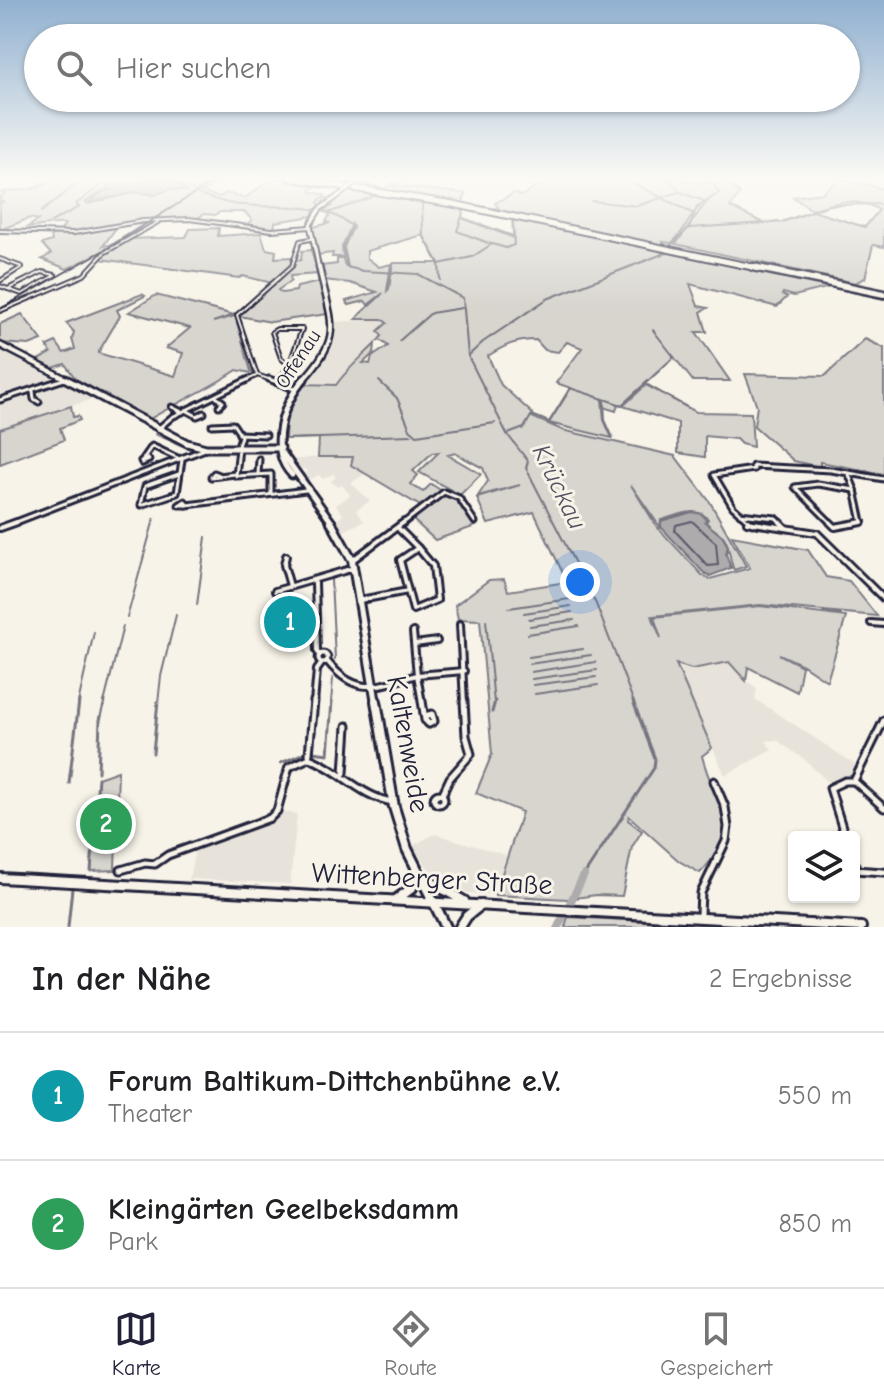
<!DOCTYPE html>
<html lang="de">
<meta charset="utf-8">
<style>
:root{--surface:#fff;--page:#f6f6f6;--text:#202124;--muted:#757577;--line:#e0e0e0;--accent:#22223b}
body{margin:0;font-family:"Comic Neue",sans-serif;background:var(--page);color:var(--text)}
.controls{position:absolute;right:24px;bottom:24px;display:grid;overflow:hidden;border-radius:8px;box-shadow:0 2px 6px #0004}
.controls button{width:72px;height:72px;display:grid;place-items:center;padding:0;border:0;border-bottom:2px solid var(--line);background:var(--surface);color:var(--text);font:40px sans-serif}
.you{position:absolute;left:580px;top:582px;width:28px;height:28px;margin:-20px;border:6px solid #fff;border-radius:50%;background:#1a73e8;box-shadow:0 0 0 12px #1a73e833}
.badge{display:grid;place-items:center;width:52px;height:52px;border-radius:50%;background:var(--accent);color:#fff;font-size:26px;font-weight:700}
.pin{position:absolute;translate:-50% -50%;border:4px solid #fff;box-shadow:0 2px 8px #0006}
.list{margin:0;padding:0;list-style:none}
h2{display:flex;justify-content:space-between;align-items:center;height:104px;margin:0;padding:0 32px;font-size:34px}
h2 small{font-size:26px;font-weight:400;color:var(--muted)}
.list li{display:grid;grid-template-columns:52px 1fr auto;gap:24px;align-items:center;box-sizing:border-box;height:128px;padding:0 32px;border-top:2px solid var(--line)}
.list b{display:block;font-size:30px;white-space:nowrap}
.list p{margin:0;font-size:26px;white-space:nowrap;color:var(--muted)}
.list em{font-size:26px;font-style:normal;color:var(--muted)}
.icon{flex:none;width:44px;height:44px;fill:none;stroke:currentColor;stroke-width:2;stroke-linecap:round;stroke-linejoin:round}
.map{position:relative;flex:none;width:884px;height:927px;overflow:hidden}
.search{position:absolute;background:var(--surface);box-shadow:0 2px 6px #0004;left:24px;right:24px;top:24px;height:88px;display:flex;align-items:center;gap:20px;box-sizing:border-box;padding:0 28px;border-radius:44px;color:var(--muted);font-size:30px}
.sheet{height:360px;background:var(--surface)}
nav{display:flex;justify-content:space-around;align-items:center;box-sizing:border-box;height:112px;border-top:2px solid var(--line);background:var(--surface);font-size:22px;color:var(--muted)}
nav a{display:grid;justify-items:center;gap:4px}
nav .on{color:var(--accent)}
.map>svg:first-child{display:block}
.built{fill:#e7e3db}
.green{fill:#d8d5cf;stroke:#7d7c85;stroke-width:2;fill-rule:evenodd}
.water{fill:#aeabad;stroke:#76747f;stroke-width:2}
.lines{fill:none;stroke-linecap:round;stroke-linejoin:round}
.shore{stroke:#5a5969;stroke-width:2}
.stream-far1{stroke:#76747f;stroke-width:2}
.stream{stroke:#76747f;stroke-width:3}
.river{stroke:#aeabad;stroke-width:8}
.minor-far3-casing{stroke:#22223b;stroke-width:6}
.minor-far2-casing{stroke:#22223b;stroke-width:9}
.minor-far1-casing{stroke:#22223b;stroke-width:10}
.minor-casing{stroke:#22223b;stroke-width:11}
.secondary-far4-casing{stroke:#22223b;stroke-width:7}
.secondary-far3-casing{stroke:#22223b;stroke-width:9}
.secondary-far2-casing{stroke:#22223b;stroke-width:11}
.secondary-far1-casing{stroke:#22223b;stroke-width:12}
.secondary-casing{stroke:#22223b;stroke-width:14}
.motorway-far1-casing{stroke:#22223b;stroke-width:9}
.motorway-casing{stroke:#22223b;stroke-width:11}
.minor-far3{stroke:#f7f3e8;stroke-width:2}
.minor-far2{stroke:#f7f3e8;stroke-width:3}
.minor-far1{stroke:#f7f3e8;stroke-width:4}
.minor{stroke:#f7f3e8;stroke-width:5}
.secondary-far4{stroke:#f7f3e8;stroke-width:3}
.secondary-far3{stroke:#f7f3e8;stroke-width:4}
.secondary-far2{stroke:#f7f3e8;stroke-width:5}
.secondary-far1{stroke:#f7f3e8;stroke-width:6}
.secondary{stroke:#f7f3e8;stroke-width:8}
.motorway-far1{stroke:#f7f3e8;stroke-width:5}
.motorway{stroke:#f7f3e8;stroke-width:6}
.rail{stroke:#22223b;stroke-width:2}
.secondary-bridge-casing{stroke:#22223b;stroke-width:7;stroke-linecap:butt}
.secondary-bridge{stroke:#f7f3e8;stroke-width:3}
.labels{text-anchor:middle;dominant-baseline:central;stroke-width:6;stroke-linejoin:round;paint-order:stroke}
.far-street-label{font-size:20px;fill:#22223b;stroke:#f7f3e8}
.water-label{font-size:26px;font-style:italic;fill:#535263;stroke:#f7f3e8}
.near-street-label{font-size:28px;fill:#22223b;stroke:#f7f3e8}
</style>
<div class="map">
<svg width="884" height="927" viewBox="0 0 884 927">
<rect width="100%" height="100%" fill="#f7f3e8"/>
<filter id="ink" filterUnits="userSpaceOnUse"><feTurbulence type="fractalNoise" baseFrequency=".0125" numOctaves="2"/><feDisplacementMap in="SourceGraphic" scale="16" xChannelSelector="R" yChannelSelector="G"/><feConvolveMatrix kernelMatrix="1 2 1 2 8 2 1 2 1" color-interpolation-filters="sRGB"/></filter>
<g filter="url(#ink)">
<g class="built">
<path d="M383 319 388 323 381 337 357 365 346 371 337 385 303 383 331 347 336 333 335 322Z"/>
<path d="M0 348 93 399 0 429Z"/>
<path d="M318 457H354L352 465 366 473 351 483 370 501 356 510 364 521 342 532 335 522 343 515 336 505 350 495 342 485 338 487 331 481 336 477 333 474 323 479 319 475 304 482 299 476 308 472 304 468 297 472 290 460Z"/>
<path d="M729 662 741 677 757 688 755 699 856 765 850 779 830 784 805 760 777 740 766 741 772 750 725 775 675 664 692 669Z"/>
<path d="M279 812 297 814 290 884 189 879 195 849 271 821Z"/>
<path d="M435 834 506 855 495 895 468 893 434 876 412 846Z"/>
</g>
<g class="green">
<path d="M57 178H117L107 186 112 188 111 190 102 191 86 202 88 204 136 192 155 195 181 184 165 178H224L202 192 220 197 226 193 245 198 273 178 349 187 324 205 322 203 325 198 333 197 342 189 313 187 310 191 325 195 318 202 321 207 314 210 312 216 275 222 274 229 247 224 252 220 245 212H220L215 215 204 214 196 219H158L129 239 186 237 190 229 219 228 218 236 261 233 266 249 276 251 275 258 292 257 291 266 272 283 243 276 239 278 100 259 104 253 101 252 67 269 42 259 51 254 42 244 52 241 51 235 116 228 103 246 113 244 145 223 78 232H60L65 224C51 222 42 228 28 227L38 220 30 218 0 230V197L6 192H0L38 188Z"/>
<path d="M361 178H364L362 183 385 189 399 178H408L393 186 463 193 466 194 462 203 499 209 495 203 514 193 521 196 549 178H730V183L740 194 730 207 764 223 782 222 813 211 865 227 879 210C859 197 833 202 812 210L793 197 822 193 839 178 884 189V247L873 245 865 278 855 283 675 244C689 229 697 211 711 198 690 210 689 227 672 243L663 242 665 245 355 185Z"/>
<path d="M352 188 455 206 656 249 663 252 660 256 671 251 884 296V299L830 287 794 296 783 293 782 295 787 297 777 307 690 284 698 306 708 308 701 312 707 332H696L730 381H693L674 357 622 405 618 404 616 411 606 408 602 399 604 420 612 438 549 423 571 388 556 383 582 348 567 342 558 352 545 350 536 340C516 340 505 345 488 356L501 385 533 414 532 417 562 430 675 456 710 502 746 566 734 570C729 560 730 544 723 536 717 531 711 529 706 522L708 519C696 505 676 516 661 520L660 527 631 485 657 527 702 575 710 579 750 568 732 536 808 550 826 577 849 581 877 616 760 605 652 616 661 638 654 617 760 606 846 617 827 681 803 665 779 654 802 666 797 692 748 667 746 681 729 662 692 669 676 664 712 748 702 756C715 807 746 825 700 873L679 861 629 816 628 820 642 831 632 847 622 896 596 895 568 899 495 895 522 812 476 793 492 754 480 620 458 619 455 605 489 580 504 579 508 591 567 582 534 512 488 524 477 498 520 485 478 496 488 481 483 468 455 453 448 455 481 474 460 495 419 472 439 452 432 453 413 471 418 475 410 484 423 492 431 484 442 491 422 507 351 465 353 457H318L319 438 285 439 286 419 303 384 336 385C347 369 361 358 375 344L374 353 363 363 370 364 372 357 388 346 380 340 377 342 382 336 378 331 387 323 382 319H356C363 309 375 303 383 293L368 305 365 301 349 305 346 301 377 292 350 283 324 280 321 266 337 264V259H343L345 266 348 267 344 247 353 227 352 224 342 247 343 257H332L333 253 317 255 313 227 330 223 326 222 331 212 322 210 333 206H327ZM463 209 513 219 514 238 462 218ZM423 235 439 263H393L389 289 387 291 391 264 379 267 367 258V251Z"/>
<path d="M311 250 318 274 290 276 291 281 278 290 282 293 296 291 297 287 320 282 328 314 271 322 239 316 294 266 295 261 301 260 302 251Z"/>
<path d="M142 294 145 296 117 310 120 316 98 353 175 376 183 353 166 348 190 328 129 312 156 295 234 315 213 322 235 316 251 371 256 374 237 370C209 389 178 402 148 420L73 381 75 378 65 364 50 369 36 361 51 353 47 346 56 342 64 353 75 349 72 339 74 332 66 323Z"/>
<path d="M22 314 42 340 29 345 0 343V324Z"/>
<path d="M865 339 884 348V474L820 462V467L794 461 754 426 757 406 745 374 825 376Z"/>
<path d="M646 385 696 412 751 413 753 447 741 444 736 439 705 436V457L678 453V423L623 406Z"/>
<path d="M71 406 73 417 78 416 80 420 60 428 64 440 0 464V429Z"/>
<path d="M446 492 461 500 476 526 435 540 411 518Z"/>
<path d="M118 771 115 870 91 871 98 778Z"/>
<path d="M568 917 760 927H565Z"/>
</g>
<g class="water">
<path d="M118 178C140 178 171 172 186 191L170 189 155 195 136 192 89 203 103 191 112 190 107 187Z"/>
<path d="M692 512 702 514 707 520 705 522 722 536 728 546 726 554 731 568 710 576 704 573 661 527V521Z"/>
</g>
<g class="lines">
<path class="shore" d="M692 521 716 543 718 565 708 566 675 531 676 525Z"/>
<g class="stream-far1">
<path d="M175 178 194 191"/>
<path d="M679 178 687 182 713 183"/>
<path d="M627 180 694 214"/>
<path d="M31 189 56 178"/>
<path d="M680 192 704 201"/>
<path d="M197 194C209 197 221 202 233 204 273 210 321 199 353 227L343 247 347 267 363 271 418 274 463 298 468 356"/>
<path d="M591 201 637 206 679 192 674 183 665 178"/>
<path d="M422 202 423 235 439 264 440 280"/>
<path d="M0 203 4 201"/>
<path d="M883 204 884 195"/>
<path d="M464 210 457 231 491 244"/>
<path d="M41 212 84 178"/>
<path d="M331 212 377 195"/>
<path d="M463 218 513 236"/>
<path d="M51 222 79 207 76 204 104 183 81 180"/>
<path d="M689 228 782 222 829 205 884 204"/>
<path d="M439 264 472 257 492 244 506 248 514 245 512 219"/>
<path d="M399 341 431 313 462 308"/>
<path d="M379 381 397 398 410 429 417 435 495 423"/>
<path d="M648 385 688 408"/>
<path d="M604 401 605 420 613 438"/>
<path d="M532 415 549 422 570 388 622 405 674 357 653 330"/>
<path d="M155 434 195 451"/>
<path d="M508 434 524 428 531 416"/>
<path d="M288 439 412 435"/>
<path d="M331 580 335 659"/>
<path d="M197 605 206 537"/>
<path d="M509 608 570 599"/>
<path d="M824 612 841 615"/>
<path d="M524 613 571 606"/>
<path d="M127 618 154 519"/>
<path d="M529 619 572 612"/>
<path d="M486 620 494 703"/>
<path d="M530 626 574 620"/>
<path d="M528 634 579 626"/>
<path d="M529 657 583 649"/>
<path d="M529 664 591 655"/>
<path d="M531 672 596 662"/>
<path d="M532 679 597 670"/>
<path d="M533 685 596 677"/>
<path d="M535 694 598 685"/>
<path d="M78 703 94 632"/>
<path d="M104 703 123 626"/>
<path d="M158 703 161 676 176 615"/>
<path d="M331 703 333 678"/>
<path d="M634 703 596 604 526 468 528 461 507 434 468 356 483 342 547 299 660 255 689 228 697 207 719 193 710 178"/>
</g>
<g class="stream">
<path d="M492 712 495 701"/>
<path d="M313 752 328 754 332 701"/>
<path d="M153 753 158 701"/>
<path d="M281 763 306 752"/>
<path d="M98 772 100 720 105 701"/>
<path d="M69 783 79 701"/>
<path d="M91 871 98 778"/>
<path d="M584 875 654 768 655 759 633 701"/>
<path d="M68 927 72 888"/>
</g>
<path class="river" d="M558 927 584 875"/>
<defs>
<g id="minor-far3">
<path d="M0 231 74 233 143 221 189 219 272 230 310 227"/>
<path d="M0 259 22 267 0 281"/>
<path d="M42 272 55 275 22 294 8 289Z"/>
<path d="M0 286 8 289"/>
<path d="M0 311 84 275 104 253 158 222"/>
<path d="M277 329H302L289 365 281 358 272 332Z"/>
<path d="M58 381 66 379"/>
<path d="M245 381 256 376"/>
<path d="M274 381 257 375 237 315 292 266 300 241 311 239"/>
<path d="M278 381 289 365"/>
</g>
<g id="minor-far2">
<path d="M269 379 294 389"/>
<path d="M277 383 280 379"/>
<path d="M33 391 34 399 39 402"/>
<path d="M216 397 223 402 219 406"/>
<path d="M0 400 64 379"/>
<path d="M172 407 182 412"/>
<path d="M186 410 197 416 204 413"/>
<path d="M212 425 233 424 241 436 238 446"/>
<path d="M158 429 172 417 249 379"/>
<path d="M239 434 266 435"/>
<path d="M239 448 236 476 271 474V493"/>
<path d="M146 458 149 460 142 463 141 461Z"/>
<path d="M143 459 152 446 182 460 177 493 141 505 145 486 179 474"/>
<path d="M258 474 259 459"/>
<path d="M219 475 214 473 211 477 235 474"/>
<path d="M849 475 855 490"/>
<path d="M185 501 187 505H179Z"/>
<path d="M187 505 306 490"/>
<path d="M740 514 776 518 782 524"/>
<path d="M11 524 205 449"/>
<path d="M402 524 444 492 459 498 475 522"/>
<path d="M752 524 733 507 714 475 754 469 753 466 831 470 884 479"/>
<path d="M832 524 795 487 818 484 855 490"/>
<path d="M853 524 862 522 855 490"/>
</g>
<g id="minor-far1">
<path d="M747 522 817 533 884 599"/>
<path d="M780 522 786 528"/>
<path d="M830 522 835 527 862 522"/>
<path d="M0 528 17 522"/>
<path d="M286 556 284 565 290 586"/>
<path d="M354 559 404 522"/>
<path d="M315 583 317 651 320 655"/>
<path d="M275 591 354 568"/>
<path d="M408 591 413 610 437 600 433 566 418 548"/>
<path d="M360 600 408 591 400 560 418 548 399 529"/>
<path d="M871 623 884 624"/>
<path d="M460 624 464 703"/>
<path d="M413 632 417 675 464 671"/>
<path d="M415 644 437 641"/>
<circle cx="323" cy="658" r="4.5"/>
<path d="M327 661C357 698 377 686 417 675L422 703"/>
<path d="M314 703 317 670 322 663"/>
</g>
<g id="minor">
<path d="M422 701 425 720 429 724 434 721 432 714 425 716"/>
<path d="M309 754 314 701"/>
<path d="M344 773 347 726"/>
<path d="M854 781 884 720"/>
<path d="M854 781 884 808"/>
<circle cx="439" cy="799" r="5"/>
<path d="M442 795 450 778 471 754 466 736 464 701"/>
<path d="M845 837 830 788 845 781H854"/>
<path d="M854 862 857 870"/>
<path d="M121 870 145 863 155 864 168 855 270 818 277 811 289 767 309 758C338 768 362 798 393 802"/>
<path d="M854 870 884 872"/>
<path d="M700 914 701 893 726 841 728 827 725 807 714 781"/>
</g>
<path id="secondary-far4" d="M319 269 310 225 320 209 348 189"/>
<g id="secondary-far3">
<path d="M0 345 70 381"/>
<path d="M302 381C345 335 331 323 319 267"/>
</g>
<g id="secondary-far2">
<path d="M66 379 187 443 206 448H281"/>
<path d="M283 454 333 524"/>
<path d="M292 475C267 449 283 402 304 379"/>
</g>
<path id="secondary-far1" d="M331 522 352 560 376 703"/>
<g id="secondary">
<path d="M376 701 394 807 407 849 446 927"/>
<path d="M0 878 861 927"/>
<path d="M424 878 464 901"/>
<path d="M397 899 412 888 416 870"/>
<path d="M460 927 467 916 481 905"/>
</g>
<path id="motorway-far1" d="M290 178 453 204 762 269"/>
<path id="motorway" d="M753 267 884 294"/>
</defs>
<use href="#minor-far3" class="minor-far3-casing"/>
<use href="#minor-far2" class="minor-far2-casing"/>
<use href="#minor-far1" class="minor-far1-casing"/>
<use href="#minor" class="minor-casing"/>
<use href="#secondary-far4" class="secondary-far4-casing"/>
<use href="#secondary-far3" class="secondary-far3-casing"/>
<use href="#secondary-far2" class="secondary-far2-casing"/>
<use href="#secondary-far1" class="secondary-far1-casing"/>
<use href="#secondary" class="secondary-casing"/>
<use href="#motorway-far1" class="motorway-far1-casing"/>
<use href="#motorway" class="motorway-casing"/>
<use href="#minor-far3" class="minor-far3"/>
<use href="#minor-far2" class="minor-far2"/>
<use href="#minor-far1" class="minor-far1"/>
<use href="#minor" class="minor"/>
<use href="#secondary-far4" class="secondary-far4"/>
<use href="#secondary-far3" class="secondary-far3"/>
<use href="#secondary-far2" class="secondary-far2"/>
<use href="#secondary-far1" class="secondary-far1"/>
<use href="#secondary" class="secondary"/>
<use href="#motorway-far1" class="motorway-far1"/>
<use href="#motorway" class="motorway"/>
<path class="rail" d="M0 309 106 249 219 178"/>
<defs>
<path id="secondary-bridge" d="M348 189 356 182"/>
</defs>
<use href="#secondary-bridge" class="secondary-bridge-casing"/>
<use href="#secondary-bridge" class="secondary-bridge"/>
</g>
</g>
<linearGradient id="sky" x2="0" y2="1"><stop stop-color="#91b0d0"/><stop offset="0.58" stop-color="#fbfaf5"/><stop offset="1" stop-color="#fbfaf5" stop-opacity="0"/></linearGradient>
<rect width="884" height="308" fill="url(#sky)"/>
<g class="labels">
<g class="far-street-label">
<text transform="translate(298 359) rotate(-57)">Offenau</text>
</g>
<g class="water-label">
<text transform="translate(559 487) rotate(64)">Krückau</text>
</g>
<g class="near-street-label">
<text transform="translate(408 744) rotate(80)">Kaltenweide</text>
<text transform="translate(432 879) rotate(3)">Wittenberger Straße</text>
</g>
</g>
</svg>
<div class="controls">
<button><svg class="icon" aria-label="layers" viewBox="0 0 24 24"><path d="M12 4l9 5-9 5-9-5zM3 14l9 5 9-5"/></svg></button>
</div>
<div class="you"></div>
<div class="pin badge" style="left:290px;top:622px;background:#0f9aa8">1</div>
<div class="pin badge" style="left:106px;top:824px;background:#2e9e5b">2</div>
<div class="search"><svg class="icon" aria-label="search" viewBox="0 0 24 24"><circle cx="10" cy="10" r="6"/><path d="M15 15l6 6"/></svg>Hier suchen</div>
</div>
<section class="sheet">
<h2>In der Nähe<small>2 Ergebnisse</small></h2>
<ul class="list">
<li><span class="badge" style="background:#0f9aa8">1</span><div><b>Forum Baltikum-Dittchenbühne e.V.</b><p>Theater</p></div><em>550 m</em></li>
<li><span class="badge" style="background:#2e9e5b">2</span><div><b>Kleingärten Geelbeksdamm</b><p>Park</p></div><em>850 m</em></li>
</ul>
</section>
<nav>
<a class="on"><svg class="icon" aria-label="map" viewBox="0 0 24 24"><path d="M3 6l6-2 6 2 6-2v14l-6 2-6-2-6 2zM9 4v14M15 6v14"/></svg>Karte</a>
<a><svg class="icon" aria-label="directions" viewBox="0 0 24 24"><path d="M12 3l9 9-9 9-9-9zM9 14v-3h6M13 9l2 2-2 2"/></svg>Route</a>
<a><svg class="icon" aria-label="saved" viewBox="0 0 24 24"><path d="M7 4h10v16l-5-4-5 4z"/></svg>Gespeichert</a>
</nav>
